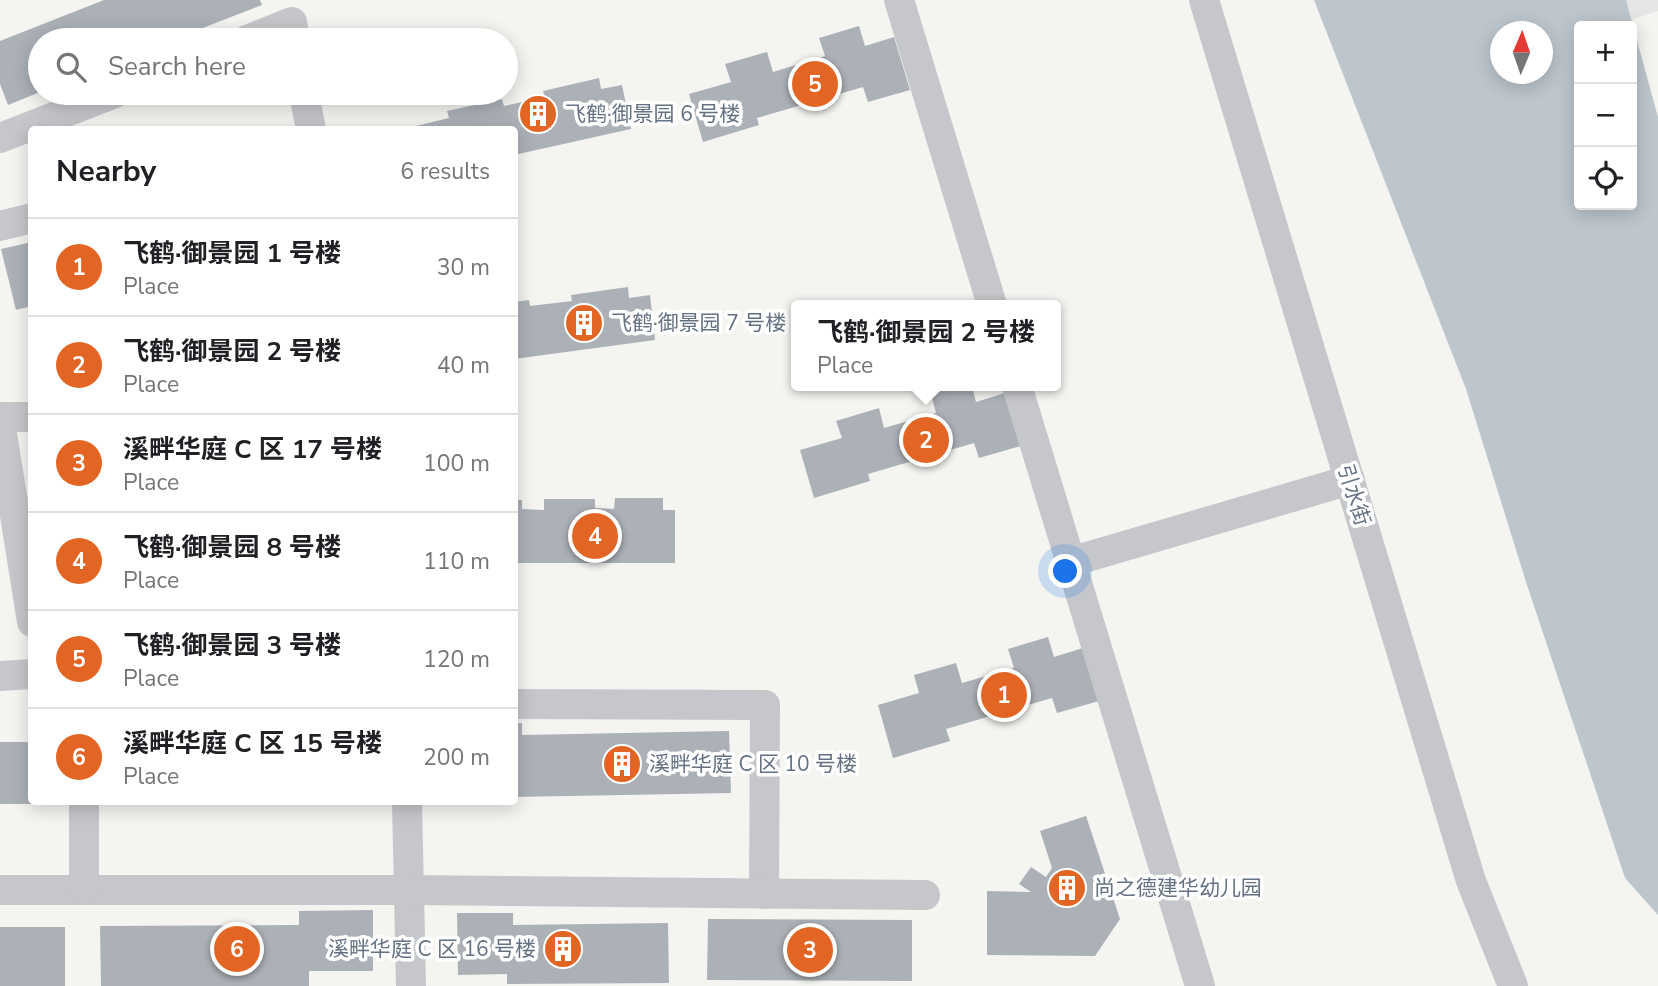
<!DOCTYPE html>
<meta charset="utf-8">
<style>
:root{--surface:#fff;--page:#f6f6f6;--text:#202124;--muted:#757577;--line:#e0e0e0;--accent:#e26524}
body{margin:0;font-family:"Nunito Sans","Noto Sans SC",sans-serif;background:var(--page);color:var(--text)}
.controls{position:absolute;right:21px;top:21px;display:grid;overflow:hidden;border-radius:7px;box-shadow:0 4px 18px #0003}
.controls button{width:63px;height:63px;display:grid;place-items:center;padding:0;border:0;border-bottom:2px solid var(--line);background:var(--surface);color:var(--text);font:35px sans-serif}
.compass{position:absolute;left:1490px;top:21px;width:63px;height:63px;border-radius:50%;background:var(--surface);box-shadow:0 4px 18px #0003;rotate:2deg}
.you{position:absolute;left:1066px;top:572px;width:24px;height:24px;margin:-18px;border:5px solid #fff;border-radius:50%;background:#1a73e8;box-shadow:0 0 0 10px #1a73e833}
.badge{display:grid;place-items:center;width:46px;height:46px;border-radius:50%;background:var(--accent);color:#fff;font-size:23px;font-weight:700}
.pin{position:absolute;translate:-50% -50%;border:4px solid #fff;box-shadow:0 2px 7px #0006}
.popup{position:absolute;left:791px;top:300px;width:270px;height:91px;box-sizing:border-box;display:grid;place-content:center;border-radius:7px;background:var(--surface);filter:drop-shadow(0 2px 5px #0005);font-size:23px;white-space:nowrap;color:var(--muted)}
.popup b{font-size:26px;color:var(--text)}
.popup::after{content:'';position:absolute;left:50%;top:100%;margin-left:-14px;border:14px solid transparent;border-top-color:var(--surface)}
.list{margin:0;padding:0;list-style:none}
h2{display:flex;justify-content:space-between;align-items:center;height:91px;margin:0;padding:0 28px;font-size:30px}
h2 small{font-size:23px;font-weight:400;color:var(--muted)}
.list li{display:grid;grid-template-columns:46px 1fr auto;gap:21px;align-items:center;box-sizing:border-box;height:98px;padding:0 28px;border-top:2px solid var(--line)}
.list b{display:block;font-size:26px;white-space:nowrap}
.list p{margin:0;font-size:23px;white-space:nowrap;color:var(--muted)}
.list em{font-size:23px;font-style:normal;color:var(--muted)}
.icon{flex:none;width:38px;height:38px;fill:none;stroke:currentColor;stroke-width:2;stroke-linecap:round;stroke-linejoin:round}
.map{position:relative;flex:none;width:1658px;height:986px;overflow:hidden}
.search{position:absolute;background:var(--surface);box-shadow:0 4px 18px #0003;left:28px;top:28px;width:490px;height:77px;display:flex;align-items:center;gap:18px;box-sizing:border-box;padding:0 24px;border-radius:38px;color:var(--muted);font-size:26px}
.panel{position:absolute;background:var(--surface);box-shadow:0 4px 18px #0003;left:28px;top:126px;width:490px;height:679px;border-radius:7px}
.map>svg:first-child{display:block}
.built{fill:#e5e6e5}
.water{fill:#bdc6cd;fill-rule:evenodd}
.building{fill:#abb1b7}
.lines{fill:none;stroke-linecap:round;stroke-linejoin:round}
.minor{stroke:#c5c7cb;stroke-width:30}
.labels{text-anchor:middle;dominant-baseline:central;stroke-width:7;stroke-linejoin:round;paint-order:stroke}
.poi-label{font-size:21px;fill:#647182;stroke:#fff;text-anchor:start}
.street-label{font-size:21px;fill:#647182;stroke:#fff}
</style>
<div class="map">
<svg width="1658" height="986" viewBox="0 0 1658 986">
<rect width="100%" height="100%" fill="#f4f5f1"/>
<path class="built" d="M1625 0H1658V11L1631 20Z"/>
<path class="water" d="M1314 0H1626L1658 117V915L1625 878 1526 582 1466 389ZM1579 26H1632V205H1579ZM1500 32H1542V74H1500Z"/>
<g class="building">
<path d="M104 0H260L262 5 172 40H40V92L8 105 0 84V41Z"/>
<path d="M859 26 865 46 894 37 910 90 868 102 863 87 757 118 759 125 703 142 689 94 731 82 725 64 767 52 773 72 825 56 819 38Z"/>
<path d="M599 78 601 89 622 85 631 129 514 155V130H417L416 126 449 118 447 111 502 99 504 106 545 97 543 91Z"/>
<path d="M32 242V306L16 310 1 249Z"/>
<path d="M628 287 629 298 650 295 655 340 514 359V302L529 300 530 306 572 301 571 295Z"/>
<path d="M958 386H972L976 402 1005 393 1021 446 979 458 974 443 868 474 870 481 814 498 800 450 842 438 836 421 879 408 884 428 936 413 931 394Z"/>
<path d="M615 498H663V510H675V563H514V500H522V509L544 510V499H595V508L614 509Z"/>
<path d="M1048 637 1054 657 1083 648 1099 701 1057 713 1052 698 946 729 950 741 893 758 878 705 919 693 914 675 956 663 962 683 1014 668 1008 649Z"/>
<path d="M514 723H522V735L729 731 731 793 514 797Z"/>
<rect x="0" y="742" width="32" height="62"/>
<path d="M1086 816 1120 919 1095 956 987 955V891L1031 892 1019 884 1031 867 1046 877 1052 868 1040 831Z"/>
<path d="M373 910V971H309V986H101L100 926 299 925V911Z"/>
<path d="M457 913H513V925L668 923 669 983 507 984V974L458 975Z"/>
<path d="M708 919 912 920V981L707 980Z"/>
<rect x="0" y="927" width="65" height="59"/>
</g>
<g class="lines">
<g class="minor">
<path d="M899 0 992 305"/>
<path d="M1204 0 1471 881 1513 986"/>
<path d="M247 40 292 22 295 40"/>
<path d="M304 93 311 130"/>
<path d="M0 138 115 93"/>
<path d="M0 226 32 218"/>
<path d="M1017 386 1200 986"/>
<path d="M0 417H32"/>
<path d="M0 421 32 622"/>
<path d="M1070 562 1350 480"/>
<path d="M0 676 32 674"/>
<path d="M514 704 765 705 764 894"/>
<path d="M407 802 411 986"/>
<path d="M0 890H409L925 895"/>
<path d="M84 890V802"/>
</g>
</g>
<defs>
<symbol id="building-disc" viewBox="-11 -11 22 22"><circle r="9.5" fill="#e26524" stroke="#fff"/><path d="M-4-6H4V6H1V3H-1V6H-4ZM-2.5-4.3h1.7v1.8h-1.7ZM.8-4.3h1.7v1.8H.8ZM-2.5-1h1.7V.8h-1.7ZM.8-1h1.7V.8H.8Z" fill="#fff"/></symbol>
</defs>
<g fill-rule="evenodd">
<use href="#building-disc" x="516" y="92" width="44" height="44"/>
<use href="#building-disc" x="562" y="301" width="44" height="44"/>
<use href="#building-disc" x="600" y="742" width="44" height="44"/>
<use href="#building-disc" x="1045" y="866" width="44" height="44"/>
<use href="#building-disc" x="541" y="927" width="44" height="44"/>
</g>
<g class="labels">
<g class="poi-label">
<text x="565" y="114">飞鹤·御景园 6 号楼</text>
<text x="611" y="323">飞鹤·御景园 7 号楼</text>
<text x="649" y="764">溪畔华庭 C 区 10 号楼</text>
<text x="1094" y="888">尚之德建华幼儿园</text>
<text x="536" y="949" text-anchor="end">溪畔华庭 C 区 16 号楼</text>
</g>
<g class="street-label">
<text transform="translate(1354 495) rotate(73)">引水街</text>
</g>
</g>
</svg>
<div class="controls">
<button>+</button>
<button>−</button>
<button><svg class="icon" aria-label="locate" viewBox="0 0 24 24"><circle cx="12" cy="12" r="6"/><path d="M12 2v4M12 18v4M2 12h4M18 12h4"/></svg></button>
</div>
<svg class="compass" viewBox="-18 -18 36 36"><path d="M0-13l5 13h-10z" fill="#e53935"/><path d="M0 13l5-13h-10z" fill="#757577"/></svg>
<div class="you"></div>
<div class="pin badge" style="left:1004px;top:695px">1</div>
<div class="pin badge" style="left:926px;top:440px">2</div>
<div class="popup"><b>飞鹤·御景园 2 号楼</b>Place</div>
<div class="pin badge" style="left:810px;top:950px">3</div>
<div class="pin badge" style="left:595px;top:536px">4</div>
<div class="pin badge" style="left:815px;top:84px">5</div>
<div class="pin badge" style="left:237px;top:949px">6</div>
<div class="search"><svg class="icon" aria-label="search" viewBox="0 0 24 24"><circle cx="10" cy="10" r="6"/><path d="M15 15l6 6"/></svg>Search here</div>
<section class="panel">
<h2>Nearby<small>6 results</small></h2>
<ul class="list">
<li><span class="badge">1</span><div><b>飞鹤·御景园 1 号楼</b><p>Place</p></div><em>30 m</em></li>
<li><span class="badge">2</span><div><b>飞鹤·御景园 2 号楼</b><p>Place</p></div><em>40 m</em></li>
<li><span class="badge">3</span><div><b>溪畔华庭 C 区 17 号楼</b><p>Place</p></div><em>100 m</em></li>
<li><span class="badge">4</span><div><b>飞鹤·御景园 8 号楼</b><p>Place</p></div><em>110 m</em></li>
<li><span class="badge">5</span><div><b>飞鹤·御景园 3 号楼</b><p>Place</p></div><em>120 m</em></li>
<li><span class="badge">6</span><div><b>溪畔华庭 C 区 15 号楼</b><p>Place</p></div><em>200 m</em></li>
</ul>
</section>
</div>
